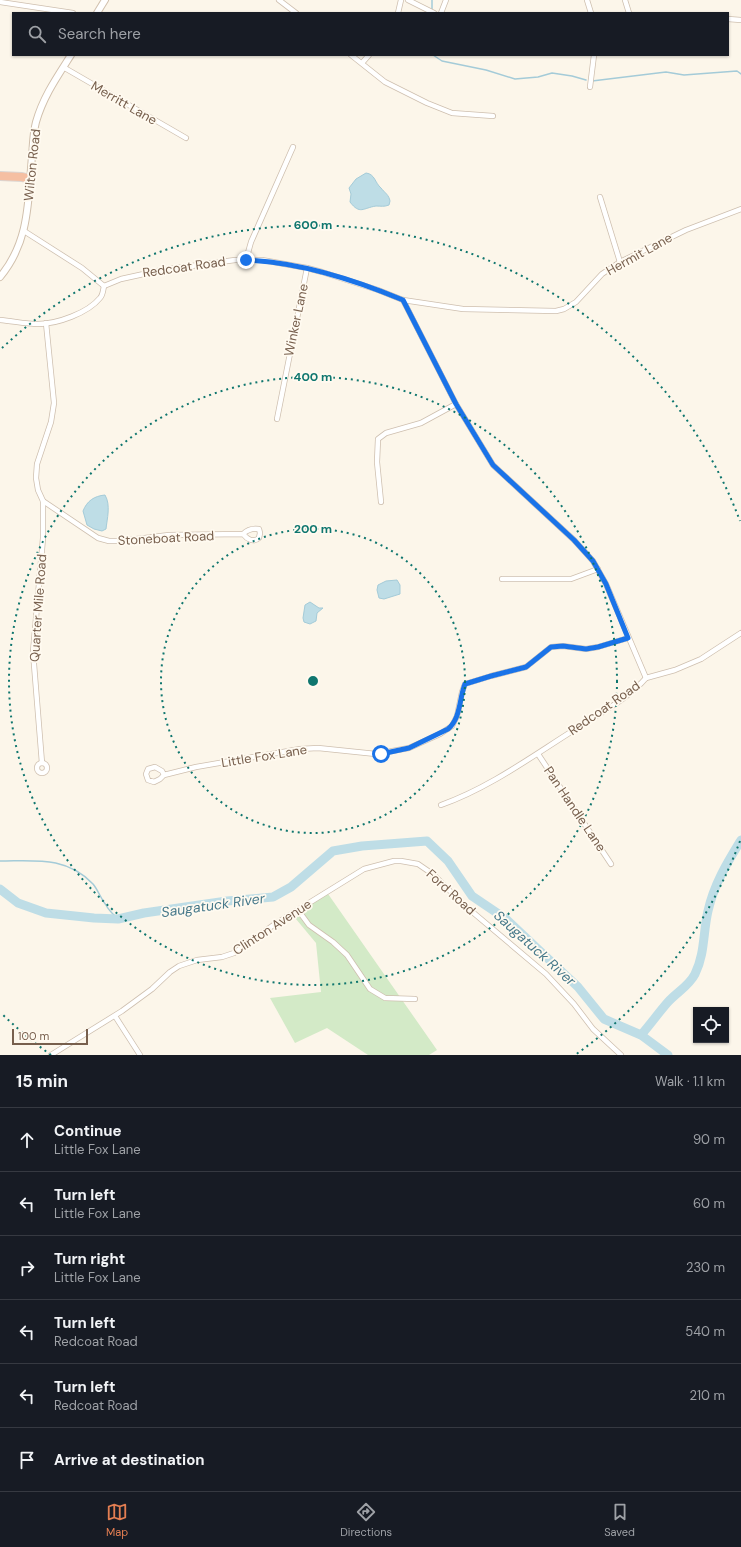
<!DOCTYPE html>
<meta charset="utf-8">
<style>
:root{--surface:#171b24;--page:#20242c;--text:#f1f3f6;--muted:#9ea1a6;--line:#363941;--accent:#e37e52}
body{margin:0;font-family:"DM Sans",sans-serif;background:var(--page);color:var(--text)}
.controls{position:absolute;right:12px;bottom:12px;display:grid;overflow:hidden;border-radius:0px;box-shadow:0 1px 3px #0004}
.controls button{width:36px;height:36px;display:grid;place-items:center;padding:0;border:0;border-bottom:1px solid var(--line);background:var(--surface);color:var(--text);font:20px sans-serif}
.scale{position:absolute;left:12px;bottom:10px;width:76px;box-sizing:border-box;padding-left:4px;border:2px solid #775f4d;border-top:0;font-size:11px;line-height:14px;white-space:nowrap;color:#775f4d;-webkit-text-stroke:3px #fffaf0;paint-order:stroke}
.stop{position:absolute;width:12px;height:12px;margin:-9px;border:3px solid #1a73e8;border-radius:50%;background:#fff}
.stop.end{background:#1a73e8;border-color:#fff;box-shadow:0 1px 4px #0008}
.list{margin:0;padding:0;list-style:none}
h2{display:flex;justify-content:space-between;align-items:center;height:52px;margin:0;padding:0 16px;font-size:17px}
h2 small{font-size:13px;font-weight:400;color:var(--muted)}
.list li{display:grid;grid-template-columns:26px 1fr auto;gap:12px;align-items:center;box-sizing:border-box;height:64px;padding:0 16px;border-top:1px solid var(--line)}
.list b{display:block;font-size:15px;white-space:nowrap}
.list p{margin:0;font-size:13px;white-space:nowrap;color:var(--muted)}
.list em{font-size:13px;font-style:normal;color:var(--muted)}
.icon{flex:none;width:22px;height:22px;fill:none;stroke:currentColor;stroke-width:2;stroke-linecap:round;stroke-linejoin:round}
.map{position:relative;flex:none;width:741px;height:1055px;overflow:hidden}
.search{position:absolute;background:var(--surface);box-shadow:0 1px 3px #0004;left:12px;right:12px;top:12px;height:44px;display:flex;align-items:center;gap:10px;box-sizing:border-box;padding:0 14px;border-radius:0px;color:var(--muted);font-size:15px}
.sheet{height:436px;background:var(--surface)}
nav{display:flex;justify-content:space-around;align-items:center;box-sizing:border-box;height:56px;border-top:1px solid var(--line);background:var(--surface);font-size:11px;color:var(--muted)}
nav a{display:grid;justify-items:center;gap:2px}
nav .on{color:var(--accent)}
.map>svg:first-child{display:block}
.green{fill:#d3eac7}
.water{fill:#bedde6;stroke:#a4cbd8}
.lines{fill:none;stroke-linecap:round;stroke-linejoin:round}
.stream{stroke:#a4cbd8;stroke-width:1.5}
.river{stroke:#bedde6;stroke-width:9}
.minor-casing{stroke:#cebfaf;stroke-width:6}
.secondary-casing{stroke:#d1c0ad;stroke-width:8}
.motorway-casing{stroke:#dcd5d1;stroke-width:10}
.minor{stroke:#fff;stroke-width:4.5}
.secondary{stroke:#fff;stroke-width:6}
.motorway{stroke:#f5bfa2;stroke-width:8}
.route{stroke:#1a73e8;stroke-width:5}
.ring{fill:none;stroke:#0f766e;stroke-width:2;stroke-dasharray:2 4}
.labels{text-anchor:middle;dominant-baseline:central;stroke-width:3.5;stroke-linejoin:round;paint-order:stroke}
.street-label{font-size:13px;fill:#775f4d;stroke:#fffaf0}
.water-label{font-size:14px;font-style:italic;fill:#47798a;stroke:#fffaf0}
.centre{fill:#0f766e;stroke:#fffaf0;stroke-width:2}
.ring-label{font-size:12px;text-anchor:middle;font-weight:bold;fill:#0f766e;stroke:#fffaf0;stroke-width:3.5;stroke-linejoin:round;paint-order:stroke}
</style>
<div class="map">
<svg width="741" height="1055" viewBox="0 0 741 1055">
<rect width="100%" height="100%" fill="#fcf6ea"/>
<path class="green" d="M326 891 437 1050 429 1055H368L327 1028 295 1043 270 998 321 992 316 943 291 913Z"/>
<g class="water">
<path d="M366 173C375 174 375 183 381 188 385 193 389 195 390 201L389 205C384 207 381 206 376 206 363 208 360 215 350 202L351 194 349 188 356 179Z"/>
<path d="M105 495C111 505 107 519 106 529L102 531 94 529 87 525 83 511C87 501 94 496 105 495Z"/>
<path d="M397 580 400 585V594L384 599 379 598 377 590 378 585 386 581Z"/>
<path d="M310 602 319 608H323L317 613 316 621 310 624 304 622 303 618 305 605Z"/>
</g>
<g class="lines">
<g class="stream">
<path d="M432 0V10"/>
<path d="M433 55 442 61 486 70 515 79 538 77 552 73 572 76 586 80"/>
<path d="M592 81 666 72 684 75 737 71 741 74"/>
<path d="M0 861C35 861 66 856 93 884 98 890 101 899 106 905 109 911 114 915 118 919"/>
</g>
<g class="river">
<path d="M0 889 18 903 46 913 94 918 118 919 144 913 227 901 273 897 291 887 333 851 362 846 427 841 448 861 472 896 506 919 578 987 604 1019 641 1035 668 1055"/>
<path d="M641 1035C650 1025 659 1012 668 1002 677 992 689 986 695 974 705 954 703 932 708 911 714 884 727 863 741 840"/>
</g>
<defs>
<g id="minor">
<path d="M279 0 296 13"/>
<path d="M408 0 434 13"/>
<path d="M587 0 591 13"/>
<path d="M625 0 629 13"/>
<path d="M0 2 73 13"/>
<path d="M398 13 401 0"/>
<path d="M441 13 446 0"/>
<path d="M728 19 741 20"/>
<path d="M351 55 385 82 427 103 452 113 493 116"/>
<path d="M362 63 369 55"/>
<path d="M63 67 186 138"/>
<path d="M590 87 594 55"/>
<path d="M600 197 620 262"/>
<path d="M24 231 82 268 104 286"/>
<path d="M246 260 251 242 293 147"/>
<path d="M104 286 121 279 162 270 235 260H262L307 268 322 272 378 290 403 300 463 309 556 311 564 309 576 302 602 274 620 262 686 230 741 209"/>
<path d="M403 300 456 404 493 465 574 540 593 561 606 584 646 678"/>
<path d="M0 320C13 321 25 324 38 324 57 324 88 313 100 298 103 295 103 290 104 286"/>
<path d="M46 323 54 403 51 422 37 464 36 478 38 490 43 501 98 538 109 541H120L169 535 243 534C247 530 253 528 259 529L260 533 259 538C253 543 247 539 243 534"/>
<path d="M277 419 307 268"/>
<path d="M381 502 377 462 378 439 386 433 421 423 456 404"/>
<path d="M502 579H571L598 569"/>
<path d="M646 678 675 670 701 659 741 633"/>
<path d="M538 754 611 864"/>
<circle cx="42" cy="768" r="5"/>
<path d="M42 763 33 652 43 538V501"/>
<path d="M164 775 162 771 155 767 148 769 146 774 148 780 154 782 160 779 164 775 196 767 300 749 318 748 376 754 409 748 440 734 452 726 457 716 462 692 465 684 491 676 526 667 551 647 563 646 586 649 598 647 628 638"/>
<path d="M441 805C489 788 531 757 574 730 598 714 627 700 646 678"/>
<path d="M298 910 309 925 333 942 347 955 370 989 385 998 415 999"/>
<path d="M115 1016 140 1055"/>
<path d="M51 1055 122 1011 152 989 170 972 179 966 197 960 222 957 234 953 275 924 364 869 394 861H401L418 864 434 875 463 904 546 974 574 1004 593 1029 621 1055"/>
</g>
<g id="secondary">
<path d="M97 13 105 0"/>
<path d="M0 277C30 241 28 200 32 156 33 145 33 133 36 122 43 97 57 77 71 55"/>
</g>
<path id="motorway" d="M0 176 22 177 30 179"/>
</defs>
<use href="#minor" class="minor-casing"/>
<use href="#secondary" class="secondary-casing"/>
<use href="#motorway" class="motorway-casing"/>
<use href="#minor" class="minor"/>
<use href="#secondary" class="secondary"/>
<use href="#motorway" class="motorway"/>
</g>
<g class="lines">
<path class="route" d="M246 260C299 262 353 279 403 300L456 404 493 465 574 540 593 561 606 584 628 638 598 647 586 649 563 646 551 647 526 667 491 676 465 684C459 699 461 718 448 729L409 748 381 754"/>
</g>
<g class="ring">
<circle cx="313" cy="681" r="152"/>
<circle cx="313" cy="681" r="304"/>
<path d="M740 841A456 456 0 0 1 575 1055M51 1055A456 456 0 0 1 2 1014M2 348A456 456 0 0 1 740 521"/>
</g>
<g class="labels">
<g class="street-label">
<text transform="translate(124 103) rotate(30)">Merritt Lane</text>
<text transform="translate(32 165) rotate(-84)">Wilton Road</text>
<text transform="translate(639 254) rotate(-29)">Hermit Lane</text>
<text transform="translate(184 267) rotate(-8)">Redcoat Road</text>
<text transform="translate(296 320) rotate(-78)">Winker Lane</text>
<text transform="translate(166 538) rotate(-3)">Stoneboat Road</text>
<text transform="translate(38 608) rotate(-86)">Quarter Mile Road</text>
<text transform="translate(604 708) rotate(-35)">Redcoat Road</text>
<text transform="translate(264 756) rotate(-9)">Little Fox Lane</text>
<text transform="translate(575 809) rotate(56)">Pan Handle Lane</text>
<text transform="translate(451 892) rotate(42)">Ford Road</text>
<text transform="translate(272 927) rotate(-33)">Clinton Avenue</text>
</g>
<g class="water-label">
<text transform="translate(213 905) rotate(-8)">Saugatuck River</text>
<text transform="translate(535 948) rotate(42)">Saugatuck River</text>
</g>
</g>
<circle cx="313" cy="681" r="6" class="centre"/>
<g class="ring-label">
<text x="313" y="229">600 m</text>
<text x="313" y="381">400 m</text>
<text x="313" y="533">200 m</text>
</g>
</svg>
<div class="controls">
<button><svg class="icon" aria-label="locate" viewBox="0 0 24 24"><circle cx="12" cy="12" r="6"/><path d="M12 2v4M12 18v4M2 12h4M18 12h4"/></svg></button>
</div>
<div class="scale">100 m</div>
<div class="stop" style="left:381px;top:754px"></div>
<div class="stop end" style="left:246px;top:260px"></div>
<div class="search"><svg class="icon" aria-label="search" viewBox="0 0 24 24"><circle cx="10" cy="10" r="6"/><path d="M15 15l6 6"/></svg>Search here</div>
</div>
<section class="sheet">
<h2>15 min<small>Walk · 1.1 km</small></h2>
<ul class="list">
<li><svg class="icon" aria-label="ahead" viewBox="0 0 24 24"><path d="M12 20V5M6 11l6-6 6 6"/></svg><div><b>Continue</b><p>Little Fox Lane</p></div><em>90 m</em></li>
<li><svg class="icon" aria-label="left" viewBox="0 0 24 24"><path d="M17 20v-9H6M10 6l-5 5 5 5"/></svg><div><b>Turn left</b><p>Little Fox Lane</p></div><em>60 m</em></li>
<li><svg class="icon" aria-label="right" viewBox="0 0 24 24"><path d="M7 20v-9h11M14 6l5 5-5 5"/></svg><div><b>Turn right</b><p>Little Fox Lane</p></div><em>230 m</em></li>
<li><svg class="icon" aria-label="left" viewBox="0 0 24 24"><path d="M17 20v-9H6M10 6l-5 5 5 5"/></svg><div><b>Turn left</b><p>Redcoat Road</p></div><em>540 m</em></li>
<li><svg class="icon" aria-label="left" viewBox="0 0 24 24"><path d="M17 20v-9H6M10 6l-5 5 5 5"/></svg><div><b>Turn left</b><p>Redcoat Road</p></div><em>210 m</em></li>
<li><svg class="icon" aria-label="arrive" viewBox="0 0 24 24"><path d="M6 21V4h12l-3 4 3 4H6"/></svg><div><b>Arrive at destination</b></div></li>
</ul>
</section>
<nav>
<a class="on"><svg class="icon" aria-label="map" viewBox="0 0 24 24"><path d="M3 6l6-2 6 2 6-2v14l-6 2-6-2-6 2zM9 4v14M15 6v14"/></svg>Map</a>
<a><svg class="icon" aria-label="directions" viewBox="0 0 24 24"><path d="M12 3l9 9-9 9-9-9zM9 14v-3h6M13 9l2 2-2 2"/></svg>Directions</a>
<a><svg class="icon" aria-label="saved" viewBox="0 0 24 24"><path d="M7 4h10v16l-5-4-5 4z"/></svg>Saved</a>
</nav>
